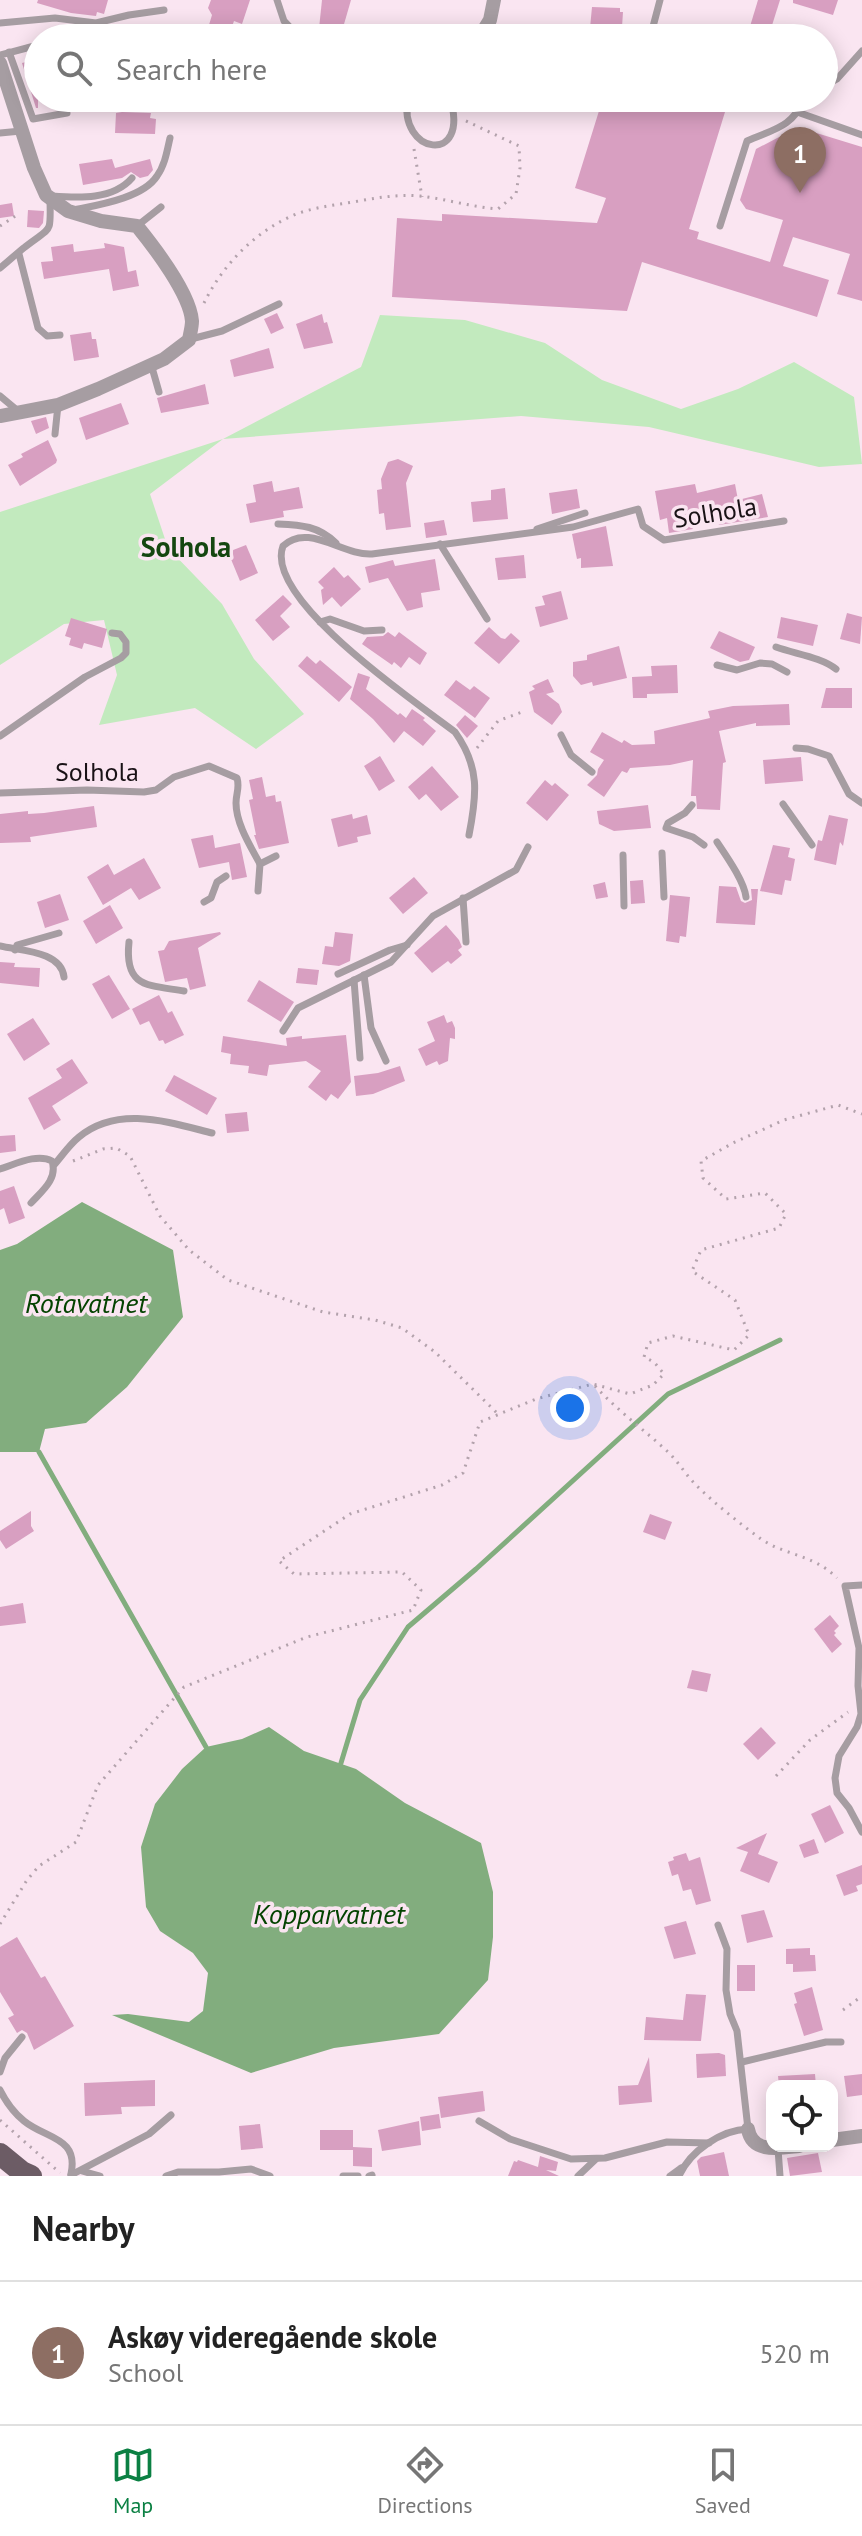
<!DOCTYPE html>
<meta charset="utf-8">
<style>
:root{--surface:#fff;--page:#f2f2f2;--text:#222;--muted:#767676;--line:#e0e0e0;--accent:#0b8043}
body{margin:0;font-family:"PT Sans",sans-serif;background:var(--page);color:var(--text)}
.controls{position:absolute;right:24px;bottom:24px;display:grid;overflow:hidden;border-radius:16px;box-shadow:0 4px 20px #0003}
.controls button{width:72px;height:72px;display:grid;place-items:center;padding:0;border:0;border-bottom:2px solid var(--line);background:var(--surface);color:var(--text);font:40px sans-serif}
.you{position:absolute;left:570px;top:1408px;width:28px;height:28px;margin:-20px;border:6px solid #fff;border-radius:50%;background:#1a73e8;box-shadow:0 0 0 12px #1a73e833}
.badge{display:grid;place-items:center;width:52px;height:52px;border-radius:50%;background:var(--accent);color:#fff;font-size:26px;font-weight:700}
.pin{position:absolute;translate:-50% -66px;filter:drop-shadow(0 2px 4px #0008)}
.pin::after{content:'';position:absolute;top:42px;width:28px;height:24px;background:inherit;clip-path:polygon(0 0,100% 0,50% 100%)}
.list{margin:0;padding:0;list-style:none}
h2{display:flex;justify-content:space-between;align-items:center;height:104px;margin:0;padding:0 32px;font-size:34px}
h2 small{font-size:26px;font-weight:400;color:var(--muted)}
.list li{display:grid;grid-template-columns:52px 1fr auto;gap:24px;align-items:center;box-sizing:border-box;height:144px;padding:0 32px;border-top:2px solid var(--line)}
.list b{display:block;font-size:30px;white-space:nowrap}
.list p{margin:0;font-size:26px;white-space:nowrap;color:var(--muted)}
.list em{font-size:26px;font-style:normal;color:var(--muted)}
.icon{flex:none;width:44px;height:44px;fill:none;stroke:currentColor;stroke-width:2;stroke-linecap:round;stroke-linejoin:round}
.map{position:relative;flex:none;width:862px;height:2176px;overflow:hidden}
.search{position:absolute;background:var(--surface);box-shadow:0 4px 20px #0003;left:24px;right:24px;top:24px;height:88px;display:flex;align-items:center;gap:20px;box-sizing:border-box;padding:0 28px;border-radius:44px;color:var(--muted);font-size:30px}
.sheet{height:248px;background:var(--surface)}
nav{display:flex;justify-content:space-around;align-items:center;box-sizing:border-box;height:112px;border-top:2px solid var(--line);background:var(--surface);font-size:22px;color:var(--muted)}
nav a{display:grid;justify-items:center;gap:4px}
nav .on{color:var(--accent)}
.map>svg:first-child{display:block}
.green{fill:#c2eabe}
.water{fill:#82ad7e}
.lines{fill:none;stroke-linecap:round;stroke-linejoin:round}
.stream{stroke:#82ad7e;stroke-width:5}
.building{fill:#d89fc1}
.path{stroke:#b3a2ac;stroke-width:3;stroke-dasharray:2 6;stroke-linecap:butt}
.lane{stroke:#a69da2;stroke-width:7}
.street{stroke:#a69da2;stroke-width:14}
.primary{stroke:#6c5c65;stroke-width:22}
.labels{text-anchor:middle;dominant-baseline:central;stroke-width:7;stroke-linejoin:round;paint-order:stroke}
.street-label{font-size:26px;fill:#191216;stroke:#fae5f1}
.neighbourhood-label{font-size:28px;font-weight:bold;fill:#144710;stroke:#fae5f1}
.water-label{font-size:28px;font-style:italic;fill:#044301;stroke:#fae5f1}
</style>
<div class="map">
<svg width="862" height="2176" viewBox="0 0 862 2176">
<rect width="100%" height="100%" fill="#fae5f1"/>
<path class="green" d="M380 315 465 320 545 343 602 380 681 409 738 389 794 362 854 397 862 464 819 467 649 427 521 416 223 439 150 494 168 548 222 604 254 659 304 714 256 749 195 708 99 725 117 675 104 620 64 624 0 665V512L223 439 361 367Z"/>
<g class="water">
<path d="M82 1202 173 1250 183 1317 127 1387 86 1423 45 1429 39 1452H0V1250L17 1244Z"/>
<path d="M269 1727 304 1751 356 1769 405 1803 481 1843 493 1892V1937L488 1980 439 2034 334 2048 251 2073 112 2015 128 2014 189 2022 203 2011 208 1973 193 1953 160 1931 146 1907 141 1847 155 1804 182 1769 206 1747 242 1739Z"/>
</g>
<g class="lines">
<g class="stream">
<path d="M39 1452 206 1747"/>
<path d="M341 1763 360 1700 408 1627 476 1569 668 1394 780 1340"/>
</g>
</g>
<g class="building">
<path d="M38 0H108L104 14 97 12 96 16 71 13 37 3Z"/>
<path d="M211 0H250L242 24 234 21 228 38H205L212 15 208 8Z"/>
<path d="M322 0H351L340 38H318Z"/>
<path d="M758 0H780L768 38 748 33Z"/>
<path d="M793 0H838L833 15 793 3Z"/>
<path d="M592 7 620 8V12H623L622 27 619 26V30L590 28Z"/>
<path d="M38 59V108H36L22 63Z"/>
<path d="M603 98H680L725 112 689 229 699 232 697 239 770 262 783 220 746 209 740 200 756 149 781 136 794 140 810 131 862 147V301L837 294 850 254 793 237 783 266 829 280 817 317 642 262 627 311 392 297 397 218 442 221V214L597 223 606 198 575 188Z"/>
<path d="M122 112 151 113 150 118 156 119 155 134 115 133 116 113Z"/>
<path d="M112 159 115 168 150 159 153 170 148 176 140 178 131 172 122 178 83 185 79 164Z"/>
<path d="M12 203 14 216 0 218V205Z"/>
<path d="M28 210 44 211 43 223 39 228 27 227Z"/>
<path d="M104 243 124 247 128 272 136 270 139 286 113 291 109 269 44 279 41 262 53 261 51 247 73 244 74 252 105 248Z"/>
<path d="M277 313 284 328 271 334 264 319Z"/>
<path d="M322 314 324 323 327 322 333 343 304 349 296 324Z"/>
<path d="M91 332 92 339H96L99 357 74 361 70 335Z"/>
<path d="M269 348 274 368 234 377 230 360Z"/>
<path d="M205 384 209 404 161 413 157 398Z"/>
<path d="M121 403 129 424 86 440 79 418Z"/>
<path d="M46 417 49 428 36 434 31 421Z"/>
<path d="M48 440 57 460 56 463 20 486 8 465 23 457 21 454Z"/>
<path d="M398 459 413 466 406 483 411 527 386 530 384 513 379 514 377 490 382 489 381 479 388 462Z"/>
<path d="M272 481 274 492 299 487 303 508 283 511 284 517 250 523 246 504 256 502 253 485Z"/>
<path d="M695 484 697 493 735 484 738 500 762 494 768 517 719 525 715 509 691 514 693 529 669 533 667 518 660 520 655 491Z"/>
<path d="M505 488 508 519 473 522 471 502 491 500V490Z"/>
<path d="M577 489 580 508 552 514 549 493Z"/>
<path d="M444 520 447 535 426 538 424 523Z"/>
<path d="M606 526 613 566 581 568V558L577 559 572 534Z"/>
<path d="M246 545 258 573 240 581 228 552Z"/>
<path d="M524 555 526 578 498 580 495 558Z"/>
<path d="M435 559 440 590 421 593 423 607 407 611 388 578 369 583 365 567 393 560 395 566Z"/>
<path d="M334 567 344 578 348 575 361 589 341 607 332 597 323 605 321 590 324 588 318 582Z"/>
<path d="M561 591 568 619 540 627 535 607 545 605 542 596Z"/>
<path d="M283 595 292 604 280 616 290 627 273 641 255 620Z"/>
<path d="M847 613 862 617 860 644 840 639Z"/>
<path d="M781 617 818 625 813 646 777 638Z"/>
<path d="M71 618 107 629 102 648 84 643 82 649 69 645 71 638 65 636Z"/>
<path d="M489 627 501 638 505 639 511 633 520 641 499 664 474 643Z"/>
<path d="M719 631 755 647 749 660 740 662 710 648Z"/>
<path d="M388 632 395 637 399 632 427 653 420 665 409 657 401 668 394 662 392 665 362 644 367 637 383 636Z"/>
<path d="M619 646 627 678 593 686 592 682 581 685 573 676V662L587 660V655Z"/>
<path d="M307 656 316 664 320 660 352 687 339 702 298 666Z"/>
<path d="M677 665 678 693 647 694V698H633L632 677 652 676 651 666Z"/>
<path d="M358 673 370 677 366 689 398 715 400 713 406 718 412 709 425 718 423 720 436 731 423 746 404 731 394 743 373 719 350 699Z"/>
<path d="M548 679 554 692 546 694 559 704 562 712 552 725 534 712 529 692 535 689 532 686Z"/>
<path d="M456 680 470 690 474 686 490 698 475 718 444 695Z"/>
<path d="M826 688H852V708H821Z"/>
<path d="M789 704 790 725 756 726V723L719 731 726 762 723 763 720 810 697 809 696 796H691L693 760 670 765 630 768 627 773 622 771 604 797 587 785 597 775 598 769 604 760 590 752 602 732 622 743 624 740 632 745 655 744 654 731 710 718 708 711 733 706Z"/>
<path d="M465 715 478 726 467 738 456 725Z"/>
<path d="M380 756 395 781 379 791 364 766Z"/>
<path d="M801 757 803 781 765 784 763 760Z"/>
<path d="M432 766 459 797 441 811 426 794 419 800 408 787Z"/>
<path d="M262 777 266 797 275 795 276 802 281 801 289 843 259 849 254 835H256L249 800 253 799 249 780Z"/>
<path d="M545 780 552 786 555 783 569 795 547 821 526 803Z"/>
<path d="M648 805 651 828 614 831 599 824 597 811Z"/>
<path d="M94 806 97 827 30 837 31 842 0 843V814L28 811V814L44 813Z"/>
<path d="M352 814 353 819 367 815 371 834 357 837 358 842 338 847 331 819Z"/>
<path d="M829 815 848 819 843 846 840 842 836 865 814 860 818 840 822 841Z"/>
<path d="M213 835 215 848 240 843 247 877 232 880 229 862 199 868 191 839Z"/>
<path d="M773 845 790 848 788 857 795 859 791 881 785 880 782 895 760 891Z"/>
<path d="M144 858 161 888 139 900 131 888 103 905 87 877 108 864 114 875Z"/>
<path d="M414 877 428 893 403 914 389 898Z"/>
<path d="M643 880 645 903 631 904 630 881Z"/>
<path d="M605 882 608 897 596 899 593 885Z"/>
<path d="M719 886 736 887 741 901 745 903 752 900 751 889H758L755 925 716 923Z"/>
<path d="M60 894 69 920 45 928 37 902Z"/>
<path d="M670 895 690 897 686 937 680 936 679 943 666 941Z"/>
<path d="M110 905 123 928 96 944 83 921Z"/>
<path d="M446 925 459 940 462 947 458 950 462 955 451 964 448 961 432 973 414 953Z"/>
<path d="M220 932 221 934 198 948 206 986 190 990 187 978 165 982 158 951 164 950 169 941Z"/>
<path d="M335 932 353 934 350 961 339 966 322 964 325 946 333 947Z"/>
<path d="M0 962 15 963 14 967 40 968 39 987 0 983Z"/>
<path d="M298 968 319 970 317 985 296 983Z"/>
<path d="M109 975 130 1009 112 1019 92 984Z"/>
<path d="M259 980 294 1002 281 1022 247 1001Z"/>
<path d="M159 995 168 1013 172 1011 184 1035 165 1044 163 1040 159 1041 149 1021 140 1025 132 1009Z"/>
<path d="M444 1015 447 1023 452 1021 455 1028V1039L450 1038 448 1061 439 1065 437 1061 426 1066 418 1049 435 1041 427 1022Z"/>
<path d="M33 1018 50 1044 24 1061 7 1034Z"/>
<path d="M346 1035 351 1082 338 1099 331 1094 326 1101 308 1087 321 1071 306 1061 269 1065 267 1076 248 1073 249 1066 230 1064 231 1054 221 1052 223 1036 287 1046 286 1038 302 1036V1039Z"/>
<path d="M72 1059 88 1083 52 1106 61 1120 44 1130 28 1098 62 1078 56 1069Z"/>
<path d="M400 1066 405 1081 373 1094 356 1096 354 1076 378 1073Z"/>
<path d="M174 1075 217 1098 207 1115 165 1091Z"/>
<path d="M247 1112 249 1131 227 1133 225 1114Z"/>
<path d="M15 1135 16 1151 0 1153V1136Z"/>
<path d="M14 1186 25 1218 9 1224 4 1208 0 1210V1191Z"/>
<path d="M31 1511V1526L34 1531 6 1549 0 1540V1531Z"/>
<path d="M650 1514 672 1522 665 1540 643 1532Z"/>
<path d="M23 1603 26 1623 0 1626V1607Z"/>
<path d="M830 1615 839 1626 834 1631 836 1633 834 1635 842 1644 832 1653 814 1629Z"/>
<path d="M692 1670 711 1674 707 1692 687 1688Z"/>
<path d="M761 1727 776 1743 758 1760 743 1744Z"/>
<path d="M830 1805 844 1833 825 1843 811 1814Z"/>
<path d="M767 1833 758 1854 778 1862 769 1883 740 1871 748 1852 736 1848Z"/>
<path d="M814 1839 819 1853 804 1858 799 1845Z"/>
<path d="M686 1853 689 1861 700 1857 711 1901 696 1905 691 1889 683 1891 678 1874 672 1876 668 1862 674 1860 673 1857Z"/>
<path d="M862 1865V1884L856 1886 858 1891 844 1896 836 1875Z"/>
<path d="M764 1910 773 1937 747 1943 741 1915Z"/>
<path d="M686 1921 696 1954 674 1959 664 1927Z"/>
<path d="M17 1937 41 1978 45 1976 74 2026 34 2050 27 2033 22 2030 17 2033 8 2018 14 2015 0 1992V1947Z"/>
<path d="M810 1948V1955H815L816 1971 793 1972V1964H786V1949Z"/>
<rect x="737" y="1965" width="18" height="26"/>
<path d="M812 1987 823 2030 804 2036 794 2004 797 2003 794 1993Z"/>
<path d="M686 1994 706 1995 701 2041 644 2040 646 2017 683 2020Z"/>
<path d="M719 2053 725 2055 726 2076 697 2078 696 2054Z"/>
<path d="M649 2057 652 2102 619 2105 618 2086 638 2085Z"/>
<path d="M815 2074 816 2086H779L778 2076Z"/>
<path d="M862 2074V2095L847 2097 844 2076Z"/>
<path d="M155 2080V2106L121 2107 122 2114 85 2116 84 2083Z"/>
<path d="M483 2091 485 2111 441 2118 438 2097Z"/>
<path d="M439 2114 441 2128 422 2131 420 2117Z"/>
<path d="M419 2121 421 2145 382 2151 378 2130Z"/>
<path d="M260 2124 263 2148 241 2150 239 2126Z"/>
<path d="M320 2130H353V2147L372 2148V2167L353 2166V2150H320Z"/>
<path d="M724 2152 729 2176H700L697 2161 701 2157Z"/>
<path d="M818 2153 822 2172 790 2176 787 2158Z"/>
<path d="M540 2156 558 2162 556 2171 546 2170 559 2176H508L514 2161 517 2162 518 2160 538 2167Z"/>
</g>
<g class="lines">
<g class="path">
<path d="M414 149 422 197"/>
<path d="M0 226 17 215"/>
<path d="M204 303C223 264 257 229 299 213 317 207 335 205 353 202 376 198 397 194 420 196 446 199 472 207 498 209L516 194 520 168 519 146 464 120"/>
<path d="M477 748 498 721 522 712"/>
<path d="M73 1161 103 1149 116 1148 130 1156 160 1216 189 1250 228 1280 323 1312 375 1320 402 1328 435 1352 498 1414"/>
<path d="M595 1386C617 1410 643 1429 667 1451 678 1461 685 1474 695 1484 714 1503 739 1523 761 1539 786 1556 813 1554 837 1578"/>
<path d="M776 1776 810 1740 848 1712"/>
<path d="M0 1924 27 1880 39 1866 76 1842 98 1785 184 1687 307 1637 413 1610 421 1590 402 1572 294 1574 279 1561 350 1514 442 1485 463 1473 480 1422 536 1399 593 1384 630 1394 653 1385 664 1374 654 1362 644 1357 648 1343 673 1336 734 1350 749 1335 735 1300 692 1271 701 1250 779 1228 786 1214 765 1193 726 1199 703 1178 701 1161 733 1143 784 1120 838 1105 862 1114"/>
<path d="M843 2010 862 1996"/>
<path d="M0 2120 60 2173"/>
</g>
<g class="lane">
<path d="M277 0 284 21 300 38"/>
<path d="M0 23 55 18 96 23 129 15 164 10"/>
<path d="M650 38 660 0"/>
<path d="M9 52 33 119 67 113"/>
<path d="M0 55 38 45"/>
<path d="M824 86 837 79 862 51"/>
<path d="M408 98C397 154 471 167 450 98"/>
<path d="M800 113 862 135"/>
<path d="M0 133 21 131"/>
<path d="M52 196C79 198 113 200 132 178"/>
<path d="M74 210C98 205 143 198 157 176 165 165 167 151 170 138"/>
<path d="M137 226 161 207"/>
<path d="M720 226 747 141C777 128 790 128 806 98"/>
<path d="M19 254 38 328 47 336 60 335"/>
<path d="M0 268C9 261 17 253 25 247 51 226 51 236 50 200"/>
<path d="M191 339 222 331 279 304"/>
<path d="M151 364 159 392"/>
<path d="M0 396 18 411"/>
<path d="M55 434 58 405"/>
<path d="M278 524C302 525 318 526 336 543"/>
<path d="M537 529 585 513"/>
<path d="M440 544 487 619"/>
<path d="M320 622 330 619 364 631 382 630"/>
<path d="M776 647C795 654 821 657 836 669"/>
<path d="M717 665 737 670 760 663 772 664 787 672"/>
<path d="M561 735 571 755 592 772"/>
<path d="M0 736 85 677 121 658 126 653V642L120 634 112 633"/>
<path d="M796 748 808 749 829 756 849 794 862 803"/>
<path d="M0 793 87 790 144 792 156 790 174 777 209 766 237 778C240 788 236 793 236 803 236 824 251 847 260 864"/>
<path d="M783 804 812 845"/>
<path d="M692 805 685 813 668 823 666 828 693 837 704 845"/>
<path d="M469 835C477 794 480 767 455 732 417 703 263 599 283 546 308 522 343 556 372 554L573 527 638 509 643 526 664 540 784 521"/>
<path d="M717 842C727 857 744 881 746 897"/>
<path d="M662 853 664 897"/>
<path d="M623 855 624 906"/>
<path d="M258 891 260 864 276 856"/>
<path d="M463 898 466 942"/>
<path d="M204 902 211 898 217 882 226 876"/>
<path d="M129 942C124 988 148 985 184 991"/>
<path d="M0 946C21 951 61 951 64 977"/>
<path d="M15 950 17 945 59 933"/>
<path d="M338 974 390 950 407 945"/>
<path d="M364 975 371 1028 386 1061"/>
<path d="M354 980 360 1058"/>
<path d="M283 1031 298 1008 391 962 433 916 516 870 528 847"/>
<path d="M54 1165C62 1156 69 1145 79 1137 118 1105 168 1122 212 1133"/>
<path d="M0 1169C16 1164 37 1153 52 1161 58 1179 42 1191 31 1203"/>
<path d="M862 1585 845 1586 859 1648 858 1686 861 1714 857 1727 839 1756 835 1778 837 1793 849 1808 862 1832"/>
<path d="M742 2062 826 2042H841"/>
<path d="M0 2072 5 2058 22 2037"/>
<path d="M0 2090C6 2102 13 2112 24 2121 46 2139 79 2137 71 2174"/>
<path d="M479 2121 510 2139 571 2159 605 2158 667 2142 709 2143"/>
<path d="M778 2149 780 2176"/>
<path d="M82 2171 100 2176"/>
<path d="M71 2175 149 2134 171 2115"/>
<path d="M166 2176 178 2172H219L251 2169 270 2176"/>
<path d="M343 2176H358"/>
<path d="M369 2176 372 2175"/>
<path d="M578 2176 596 2159"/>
<path d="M670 2176 681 2168"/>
<path d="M679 2176C690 2151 721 2130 748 2129L737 2031 730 2014 726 1990 727 1949 718 1925"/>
</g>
<g class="street">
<path d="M479 38 490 20 494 0"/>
<path d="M0 63 34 168 46 195 68 211 101 221 137 226C154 247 190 294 192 321 192 327 190 334 189 340L164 359 98 389 58 405 0 416"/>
<path d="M748 2129C752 2154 780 2148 799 2146"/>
<path d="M832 2140 862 2136"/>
</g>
<path class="primary" d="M0 2154 22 2172 31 2176"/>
</g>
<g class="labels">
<g class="street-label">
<text transform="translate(715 512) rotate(-9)">Solhola</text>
<text x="97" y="771">Solhola</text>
</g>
<g class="neighbourhood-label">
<text x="186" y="546">Solhola</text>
</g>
<g class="water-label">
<text x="86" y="1302">Rotavatnet</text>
<text x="329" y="1913">Kopparvatnet</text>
</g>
</g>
</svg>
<div class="controls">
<button><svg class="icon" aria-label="locate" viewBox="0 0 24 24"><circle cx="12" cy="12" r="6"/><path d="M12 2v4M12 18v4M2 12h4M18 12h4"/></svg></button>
</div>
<div class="you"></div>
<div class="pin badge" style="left:800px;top:193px;background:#8d6e63">1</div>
<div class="search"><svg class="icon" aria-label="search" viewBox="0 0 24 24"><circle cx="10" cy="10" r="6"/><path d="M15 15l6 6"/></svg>Search here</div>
</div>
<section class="sheet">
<h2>Nearby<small></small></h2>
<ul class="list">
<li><span class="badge" style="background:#8d6e63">1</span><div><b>Askøy videregående skole</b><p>School</p></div><em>520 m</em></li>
</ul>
</section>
<nav>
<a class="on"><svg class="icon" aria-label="map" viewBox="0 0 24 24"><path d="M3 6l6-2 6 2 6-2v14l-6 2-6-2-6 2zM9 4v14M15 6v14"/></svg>Map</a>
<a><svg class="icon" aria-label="directions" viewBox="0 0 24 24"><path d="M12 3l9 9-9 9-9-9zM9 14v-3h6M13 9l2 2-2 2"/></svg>Directions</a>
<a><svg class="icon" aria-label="saved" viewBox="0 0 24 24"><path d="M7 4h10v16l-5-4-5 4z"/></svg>Saved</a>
</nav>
